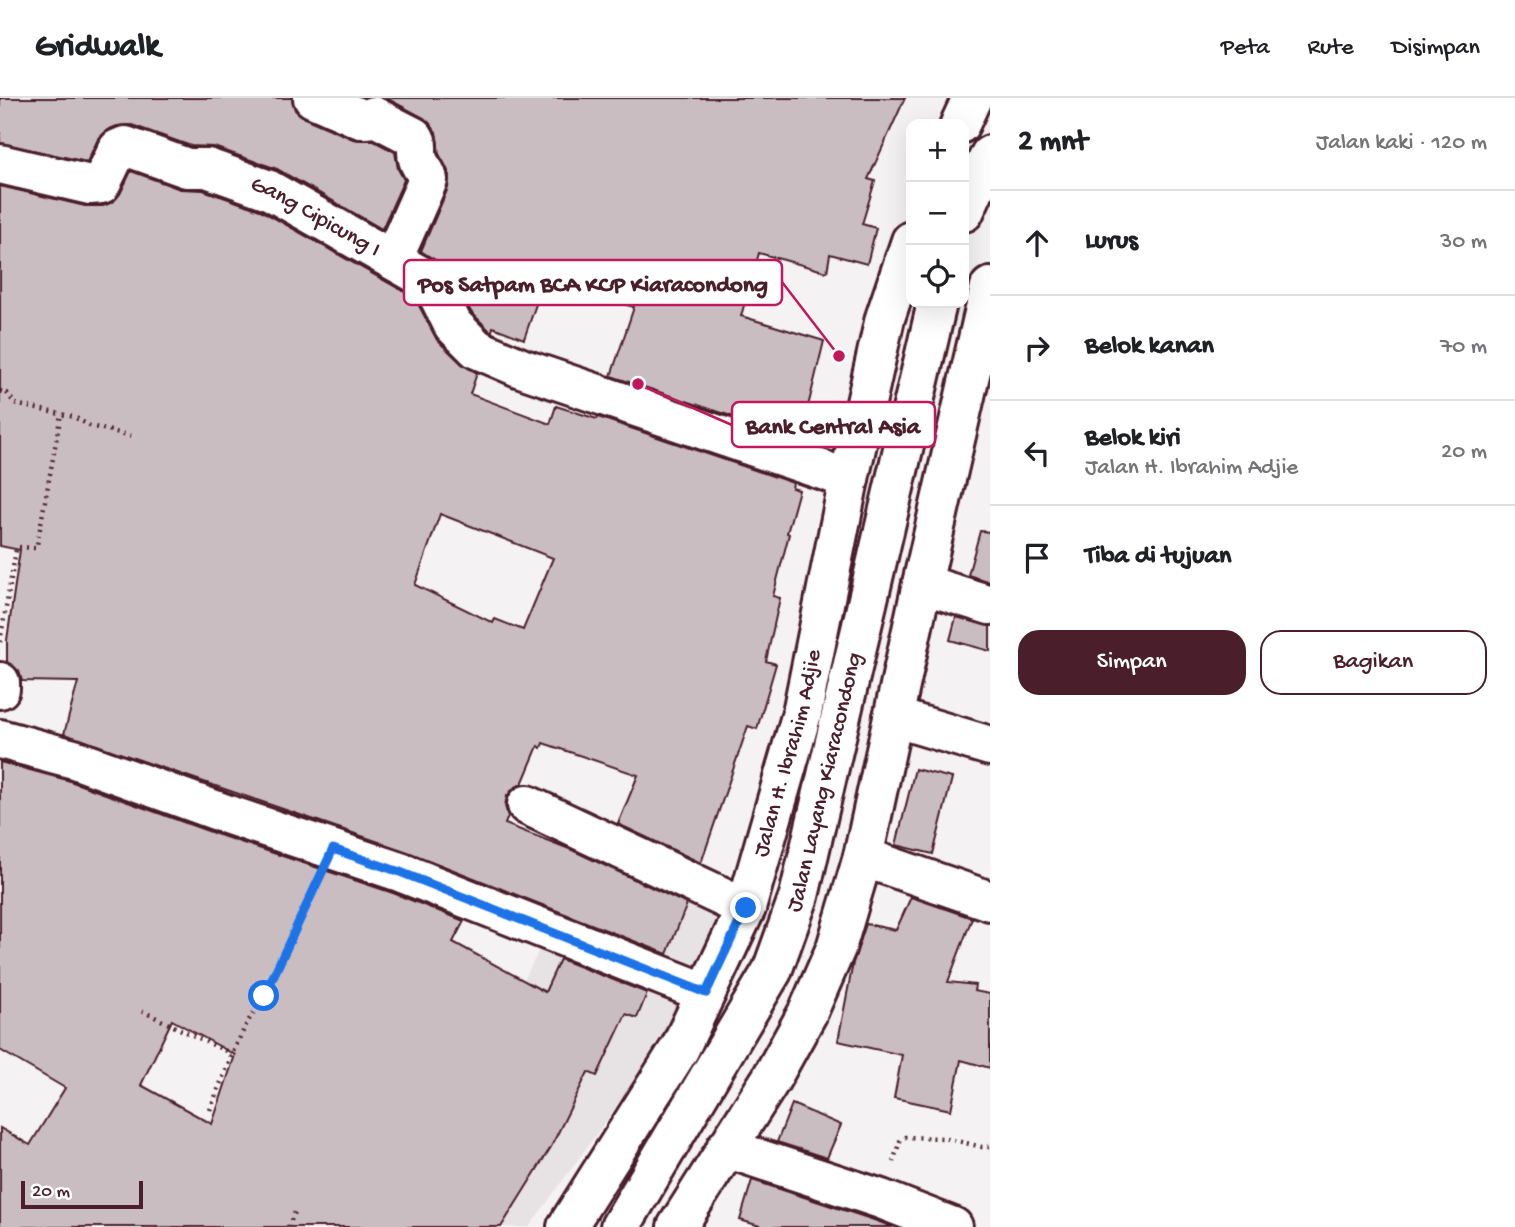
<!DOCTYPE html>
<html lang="id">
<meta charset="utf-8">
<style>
:root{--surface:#fff;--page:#f2f2f2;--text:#202124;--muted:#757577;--line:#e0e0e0;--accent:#4a1f2b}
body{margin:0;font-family:"Gochi Hand",sans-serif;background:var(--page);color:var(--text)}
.controls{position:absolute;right:21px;top:21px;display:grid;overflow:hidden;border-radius:14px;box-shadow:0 7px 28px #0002}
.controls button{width:63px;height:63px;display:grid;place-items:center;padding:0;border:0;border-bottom:2px solid var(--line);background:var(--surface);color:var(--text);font:35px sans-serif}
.scale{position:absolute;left:21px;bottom:18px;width:122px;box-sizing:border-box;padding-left:7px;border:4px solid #4a1f2b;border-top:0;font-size:19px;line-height:24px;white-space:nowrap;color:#4a1f2b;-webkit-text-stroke:5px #fff;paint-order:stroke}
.stop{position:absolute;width:21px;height:21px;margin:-16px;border:5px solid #1a73e8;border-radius:50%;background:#fff}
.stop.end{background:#1a73e8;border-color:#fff;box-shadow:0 2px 7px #0008}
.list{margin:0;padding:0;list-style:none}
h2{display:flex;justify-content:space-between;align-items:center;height:91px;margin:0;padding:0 28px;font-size:30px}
h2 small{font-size:23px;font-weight:400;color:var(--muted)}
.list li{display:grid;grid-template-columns:46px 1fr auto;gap:21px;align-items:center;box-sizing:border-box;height:105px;padding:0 28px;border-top:2px solid var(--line)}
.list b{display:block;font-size:26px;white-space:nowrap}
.list p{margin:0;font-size:23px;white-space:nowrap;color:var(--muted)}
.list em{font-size:23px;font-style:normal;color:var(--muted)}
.actions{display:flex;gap:14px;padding:21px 28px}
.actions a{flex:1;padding:16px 0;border:2px solid var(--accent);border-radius:21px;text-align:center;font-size:24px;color:var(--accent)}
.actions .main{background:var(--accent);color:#fff}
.icon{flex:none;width:38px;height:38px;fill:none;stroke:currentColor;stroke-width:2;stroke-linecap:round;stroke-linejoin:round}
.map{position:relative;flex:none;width:990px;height:1129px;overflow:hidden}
header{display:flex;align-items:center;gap:42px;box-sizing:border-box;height:98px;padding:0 35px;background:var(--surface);border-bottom:2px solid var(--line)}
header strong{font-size:33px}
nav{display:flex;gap:38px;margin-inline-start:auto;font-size:24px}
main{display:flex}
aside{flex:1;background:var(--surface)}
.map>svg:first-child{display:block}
.built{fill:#e7e2e3}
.building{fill:#cabdc1;stroke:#4a1f2b;stroke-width:2;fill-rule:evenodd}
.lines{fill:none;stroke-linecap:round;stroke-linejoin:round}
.minor-casing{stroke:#4a1f2b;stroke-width:44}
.primary-casing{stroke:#4a1f2b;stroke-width:44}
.path{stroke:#4a1f2b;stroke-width:4.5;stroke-dasharray:2 5;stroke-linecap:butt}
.minor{stroke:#fff;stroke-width:38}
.primary{stroke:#fff;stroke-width:38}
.route{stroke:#1a73e8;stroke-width:9}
.labels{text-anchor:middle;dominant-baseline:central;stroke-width:6;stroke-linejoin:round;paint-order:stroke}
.street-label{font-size:23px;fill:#4a1f2b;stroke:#fff}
.leader{fill:none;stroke:#c2185b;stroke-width:2.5}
.callout-dot{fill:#c2185b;stroke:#fff;stroke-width:2.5}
.callout{fill:#fff;stroke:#c2185b;stroke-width:2.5}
.callout-label{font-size:24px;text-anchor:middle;font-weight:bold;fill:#4a1f2b}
</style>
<header>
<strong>Gridwalk</strong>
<nav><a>Peta</a><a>Rute</a><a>Disimpan</a></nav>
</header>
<main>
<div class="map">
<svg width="990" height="1129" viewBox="0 0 990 1129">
<rect width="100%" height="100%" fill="#f4f2f2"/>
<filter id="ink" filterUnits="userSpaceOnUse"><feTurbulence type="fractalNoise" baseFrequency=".0143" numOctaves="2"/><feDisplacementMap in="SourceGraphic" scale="14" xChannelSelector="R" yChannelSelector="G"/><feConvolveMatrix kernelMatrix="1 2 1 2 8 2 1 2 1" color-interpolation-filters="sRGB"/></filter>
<g filter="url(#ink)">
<path class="built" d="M593 748 734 814 629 991 529 1129H375L445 1071 527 876Z"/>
<g class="building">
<path d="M0 0H292L295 12 304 20 353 41 372 42 395 54 398 71 404 82 382 131 277 71 214 49 191 48 132 27 117 28 109 31 98 41 87 64 0 45Z"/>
<path d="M386 0H905L868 81 875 83 862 126 876 130 867 166 830 156 827 174 759 155 741 218 824 243 800 341 611 278 634 209 544 183 524 241 493 229 492 233H490L471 214 448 172 421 153 448 90 449 75 439 56 436 34 424 20Z"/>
<path d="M131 73 180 91 203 92 260 112 415 200 437 242 462 266 477 275 470 296 550 326 556 308 597 321 598 319 793 385 792 390 799 392 787 435 789 436 773 498 780 500 766 563 776 566 757 631 748 628 701 765 618 726 638 677 543 645 541 650 538 648 522 686 514 690 507 698 505 708 508 718 505 726 572 752 687 806 667 856 408 754 64 636 78 584 22 583 19 573 7 564V542L20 452 0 448V88L85 108H103L113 104 120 96ZM440 416 553 460 523 532 495 521 493 525 415 487Z"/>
<path d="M980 433 990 434V484L968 477Z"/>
<path d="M956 519 990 528V553L950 542Z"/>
<path d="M0 664 67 682 219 737 393 795 464 823 453 844 545 894 560 861 647 895 637 920 626 916 597 978 588 974 551 1049 501 1129H0V1030L30 1047 65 990 0 952ZM172 922 235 957 212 1026 141 987Z"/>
<path d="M915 671 952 680 933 756 896 747Z"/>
<path d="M911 799 972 820 948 884 975 887 974 893 990 896V970L961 962 951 1012 894 1000 902 957 838 943 853 865 866 826 896 832Z"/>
<path d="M792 1006 841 1027 827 1060 777 1044Z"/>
<path d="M752 1082 874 1122 893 1129H763L740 1122Z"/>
</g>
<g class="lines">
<defs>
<g id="minor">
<path d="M313 0 361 21H367L373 18 414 39C420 47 415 52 418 61 420 70 427 73 428 82L393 161"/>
<path id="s1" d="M0 66 90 87 101 86 118 51 125 48 187 70H207L269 92 428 182 433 187 453 227 477 251 521 270 849 381"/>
<path d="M922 486 990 507"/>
<path d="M0 584V591"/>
<path d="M893 619 990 648"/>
<path d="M0 641 74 661 226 716 400 774 706 895"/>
<path d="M527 707 746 810"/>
<path d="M863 759 990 803"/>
<path d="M726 1050 881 1101 953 1129"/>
</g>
<g id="primary">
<path d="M960 26 972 0"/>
<path d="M964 114 990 57"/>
<path id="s2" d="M567 1129 680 950 746 810 802 615 849 381 885 220 911 143"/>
<path id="s3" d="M620 1129 772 873 799 798 937 205"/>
<path d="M677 1129 771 981 808 914 836 850 863 759 922 486 990 189"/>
</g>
</defs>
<use href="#minor" class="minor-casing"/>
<use href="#primary" class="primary-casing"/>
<g class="path">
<path d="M0 293 7 295 15 306 74 319 90 328 132 338"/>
<path d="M0 544 16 452 18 449 35 450 37 447 61 316"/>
<path d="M142 913 232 956"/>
<path d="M210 1012 232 956 247 925 264 898 316 787"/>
<path d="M893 1064 900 1043 905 1039 945 1040 982 1049H990"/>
<path d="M288 1129 296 1112"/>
</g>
<use href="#minor" class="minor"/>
<use href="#primary" class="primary"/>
</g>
</g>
<g class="lines" filter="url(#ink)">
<path class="route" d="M264 898 333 751 400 774 706 895 746 810"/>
</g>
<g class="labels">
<g class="street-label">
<text stroke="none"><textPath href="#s1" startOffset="355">Gang Cipicung I</textPath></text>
<text stroke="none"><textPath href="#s2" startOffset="527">Jalan H. Ibrahim Adjie</textPath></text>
<text stroke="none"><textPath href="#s3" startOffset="494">Jalan Layang Kiaracondong</textPath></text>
</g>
</g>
<path class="leader" d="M839 258L782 184M638 286L732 327"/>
<g class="callout-dot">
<circle cx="839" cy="258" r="7"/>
<circle cx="638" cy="286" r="7"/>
</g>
<g class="callout">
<rect x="404" y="162" width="378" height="45" rx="7"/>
<rect x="732" y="304" width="203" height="45" rx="7"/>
</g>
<g class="callout-label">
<text x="593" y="193">Pos Satpam BCA KCP Kiaracondong</text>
<text x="833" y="335">Bank Central Asia</text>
</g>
</svg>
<div class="controls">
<button>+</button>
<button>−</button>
<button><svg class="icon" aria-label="locate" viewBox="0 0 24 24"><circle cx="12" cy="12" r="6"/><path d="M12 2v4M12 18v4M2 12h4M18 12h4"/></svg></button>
</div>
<div class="scale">20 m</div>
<div class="stop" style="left:264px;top:898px"></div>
<div class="stop end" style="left:746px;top:810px"></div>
</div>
<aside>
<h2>2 mnt<small>Jalan kaki · 120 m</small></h2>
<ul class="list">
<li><svg class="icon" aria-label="ahead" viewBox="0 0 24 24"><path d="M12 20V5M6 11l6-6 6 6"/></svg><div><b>Lurus</b></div><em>30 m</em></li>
<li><svg class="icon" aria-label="right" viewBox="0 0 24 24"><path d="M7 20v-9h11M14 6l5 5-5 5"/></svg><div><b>Belok kanan</b></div><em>70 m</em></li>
<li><svg class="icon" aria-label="left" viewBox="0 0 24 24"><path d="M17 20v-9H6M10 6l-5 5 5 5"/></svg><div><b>Belok kiri</b><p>Jalan H. Ibrahim Adjie</p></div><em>20 m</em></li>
<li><svg class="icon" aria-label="arrive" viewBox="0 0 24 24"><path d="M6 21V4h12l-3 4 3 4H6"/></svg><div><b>Tiba di tujuan</b></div></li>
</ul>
<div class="actions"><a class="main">Simpan</a><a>Bagikan</a></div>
</aside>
</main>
